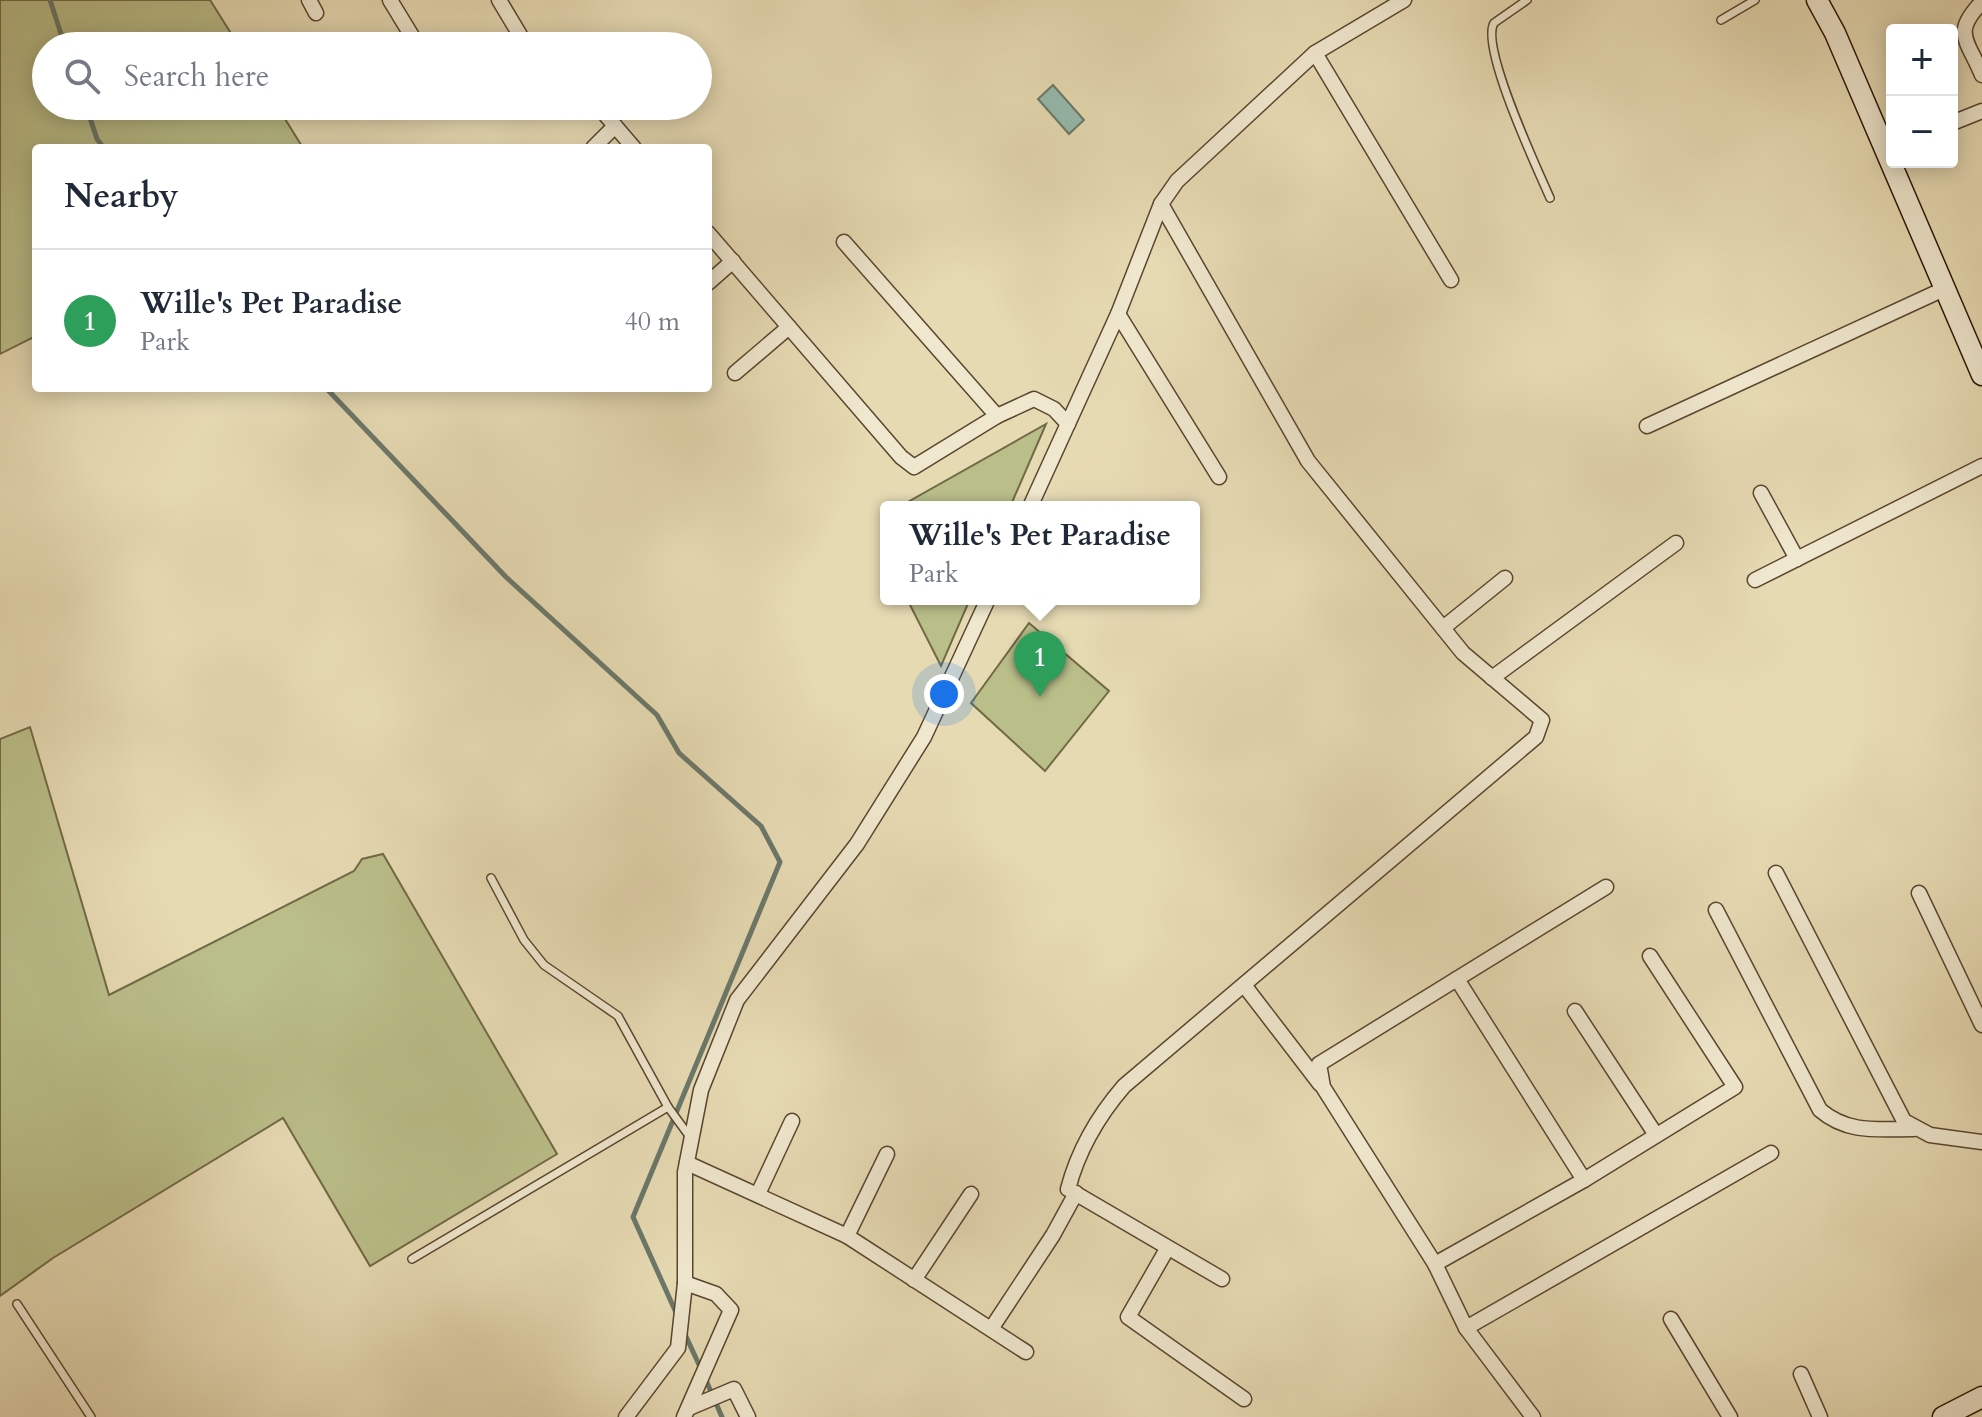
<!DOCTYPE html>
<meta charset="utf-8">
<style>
:root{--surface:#fff;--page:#f2f2f3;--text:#1f2937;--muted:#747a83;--line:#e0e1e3;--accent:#2563eb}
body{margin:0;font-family:Cardo,serif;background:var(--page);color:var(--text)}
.controls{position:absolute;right:24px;top:24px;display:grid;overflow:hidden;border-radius:8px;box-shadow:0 4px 20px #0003}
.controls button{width:72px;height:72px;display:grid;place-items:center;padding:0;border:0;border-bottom:2px solid var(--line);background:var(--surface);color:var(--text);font:40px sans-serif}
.you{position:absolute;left:944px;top:694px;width:28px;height:28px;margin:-20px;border:6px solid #fff;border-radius:50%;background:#1a73e8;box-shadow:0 0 0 12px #1a73e833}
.badge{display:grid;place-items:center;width:52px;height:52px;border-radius:50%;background:var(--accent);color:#fff;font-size:26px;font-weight:700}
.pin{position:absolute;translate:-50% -66px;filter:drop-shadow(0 2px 4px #0008)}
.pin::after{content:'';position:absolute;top:42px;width:28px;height:24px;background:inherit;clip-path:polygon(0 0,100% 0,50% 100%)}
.popup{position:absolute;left:880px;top:501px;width:320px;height:104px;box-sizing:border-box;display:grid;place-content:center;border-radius:8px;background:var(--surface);filter:drop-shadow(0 2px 6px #0005);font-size:26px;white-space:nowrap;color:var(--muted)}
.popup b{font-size:30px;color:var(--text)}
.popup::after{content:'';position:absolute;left:50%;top:100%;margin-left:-16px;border:16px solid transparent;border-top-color:var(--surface)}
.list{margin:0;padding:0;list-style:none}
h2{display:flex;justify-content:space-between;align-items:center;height:104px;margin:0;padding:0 32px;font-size:34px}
h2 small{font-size:26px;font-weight:400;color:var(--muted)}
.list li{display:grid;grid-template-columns:52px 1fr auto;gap:24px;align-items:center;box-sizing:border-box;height:144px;padding:0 32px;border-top:2px solid var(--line)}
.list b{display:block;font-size:30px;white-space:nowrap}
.list p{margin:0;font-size:26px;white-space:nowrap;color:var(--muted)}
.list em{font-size:26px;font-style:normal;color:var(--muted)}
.icon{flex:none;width:44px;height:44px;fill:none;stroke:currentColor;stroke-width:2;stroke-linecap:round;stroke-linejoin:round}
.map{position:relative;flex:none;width:1982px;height:1417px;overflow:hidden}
.search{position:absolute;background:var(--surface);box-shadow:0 4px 20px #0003;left:32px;top:32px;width:680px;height:88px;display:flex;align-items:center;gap:20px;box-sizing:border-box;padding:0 28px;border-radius:44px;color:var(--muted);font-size:30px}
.panel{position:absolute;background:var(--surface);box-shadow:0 4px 20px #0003;left:32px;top:144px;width:680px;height:248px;border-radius:8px}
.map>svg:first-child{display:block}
.green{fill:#babe89;stroke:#726a46;stroke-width:2}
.water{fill:#96baaf;stroke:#6b786a;stroke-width:2}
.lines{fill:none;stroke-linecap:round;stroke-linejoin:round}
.stream{stroke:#6b786a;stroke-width:5}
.lane-casing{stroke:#5a462e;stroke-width:10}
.street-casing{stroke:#5a462e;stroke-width:17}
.secondary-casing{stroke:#2b1502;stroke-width:23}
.lane{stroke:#efe7ce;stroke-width:7}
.street{stroke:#efe7ce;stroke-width:14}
.secondary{stroke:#efe7ce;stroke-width:20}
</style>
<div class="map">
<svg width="1982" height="1417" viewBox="0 0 1982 1417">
<rect width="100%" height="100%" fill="#e6dab3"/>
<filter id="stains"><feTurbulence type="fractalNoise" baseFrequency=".0025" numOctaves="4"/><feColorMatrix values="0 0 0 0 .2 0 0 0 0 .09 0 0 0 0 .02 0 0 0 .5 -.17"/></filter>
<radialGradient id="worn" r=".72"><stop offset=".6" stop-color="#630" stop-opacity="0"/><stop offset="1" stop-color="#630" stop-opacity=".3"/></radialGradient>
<g class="green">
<path d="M0 0H210L239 46H46V106H277L303 148H36V336L0 354Z"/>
<path d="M1046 424 1010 507H899Z"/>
<path d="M907 599H970L941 666Z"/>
<path d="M1029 623 1109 691 1045 771 971 703Z"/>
<path d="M30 727 109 995 354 871 362 859 383 854 557 1154 370 1266 283 1118 53 1258 0 1296V739Z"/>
</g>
<path class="water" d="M1053 85 1084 120 1069 134 1038 99Z"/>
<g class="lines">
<g class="stream">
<path d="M50 0 65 46"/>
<path d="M86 106 97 139 104 148"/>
<path d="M326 388 506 577 657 715 679 753 761 826 780 862 633 1217 678 1317"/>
<path d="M683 1330 701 1369"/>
<path d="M705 1378 722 1417"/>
</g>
<defs>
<g id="lane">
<path d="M1527 0 1494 23C1480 47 1537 168 1550 198"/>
<path d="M1721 20 1755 0"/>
<path d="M491 878 524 940 544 965 618 1016 668 1107 690 1137"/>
<path d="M412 1259 668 1107"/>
<path d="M17 1304 91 1417"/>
</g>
<g id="street">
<path d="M309 0 316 13"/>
<path d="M390 0 418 46"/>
<path d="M499 0 520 35"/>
<path d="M1982 2C1952 33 1967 39 1982 75"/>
<path d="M1315 53 1451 280"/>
<path d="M598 106 634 148"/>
<path d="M1952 123 1982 111"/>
<path d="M593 148 615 126"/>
<path d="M1161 204 1308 461 1463 653 1542 720 1536 737 1124 1086C1099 1115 1078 1151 1068 1189L1222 1279"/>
<path d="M708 233 901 457 914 467 997 416"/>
<path d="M844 242 997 416 1034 399 1054 409 1068 424"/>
<path d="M708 283 733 261"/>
<path d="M1118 314 1219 477"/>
<path d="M735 373 789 327"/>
<path d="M1647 426 1944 289"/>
<path d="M1761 493 1797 559"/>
<path d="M1030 507 1118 314 1161 204 1177 181 1315 53 1404 0"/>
<path d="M1755 580 1982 466"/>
<path d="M1443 628 1505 578"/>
<path d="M1492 678 1676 543"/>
<path d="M1776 873 1904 1121 1930 1135 1982 1142"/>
<path d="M1919 893 1982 1025"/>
<path d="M1716 910 1820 1110C1848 1134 1878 1129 1914 1129"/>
<path d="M1457 979 1584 1180"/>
<path d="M1244 985 1320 1084"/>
<path d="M1575 1011 1656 1135"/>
<path d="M687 1163 847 1236 1026 1352"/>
<path d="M758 1194 792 1121"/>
<path d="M847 1236 887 1154"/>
<path d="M1167 1249 1128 1317 1244 1399"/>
<path d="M1435 1264 1584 1180 1735 1087 1650 956"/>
<path d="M914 1280 971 1194"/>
<path d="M1671 1319 1730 1417"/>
<path d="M1466 1328 1771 1153"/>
<path d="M991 1329 1053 1235 1076 1193"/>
<path d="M1801 1374 1820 1417"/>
<path d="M689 1408 734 1389 748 1417"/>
<path d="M626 1417 678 1348 685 1283V1172L701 1090 737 1000 857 844 924 737 988 599"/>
<path d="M684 1417 731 1310 716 1294 685 1283"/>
<path d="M1533 1417 1466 1328 1435 1264 1323 1087 1319 1064 1606 887"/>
</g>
<g id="secondary">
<path d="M1817 0 1835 33 1982 375"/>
<path d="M1943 1417 1982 1397"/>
</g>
</defs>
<use href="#lane" class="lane-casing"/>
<use href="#street" class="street-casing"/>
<use href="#secondary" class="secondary-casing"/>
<use href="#lane" class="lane"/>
<use href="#street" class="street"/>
<use href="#secondary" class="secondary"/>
</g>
<rect width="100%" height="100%" filter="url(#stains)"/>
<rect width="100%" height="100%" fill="url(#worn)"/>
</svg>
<div class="controls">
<button>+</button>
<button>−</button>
</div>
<div class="you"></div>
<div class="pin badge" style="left:1040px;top:697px;background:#2e9e5b">1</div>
<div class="popup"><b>Wille's Pet Paradise</b>Park</div>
<div class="search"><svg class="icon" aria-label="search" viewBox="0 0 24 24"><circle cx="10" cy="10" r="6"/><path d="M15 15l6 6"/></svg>Search here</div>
<section class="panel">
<h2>Nearby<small></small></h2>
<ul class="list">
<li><span class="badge" style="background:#2e9e5b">1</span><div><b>Wille's Pet Paradise</b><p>Park</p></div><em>40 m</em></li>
</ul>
</section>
</div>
